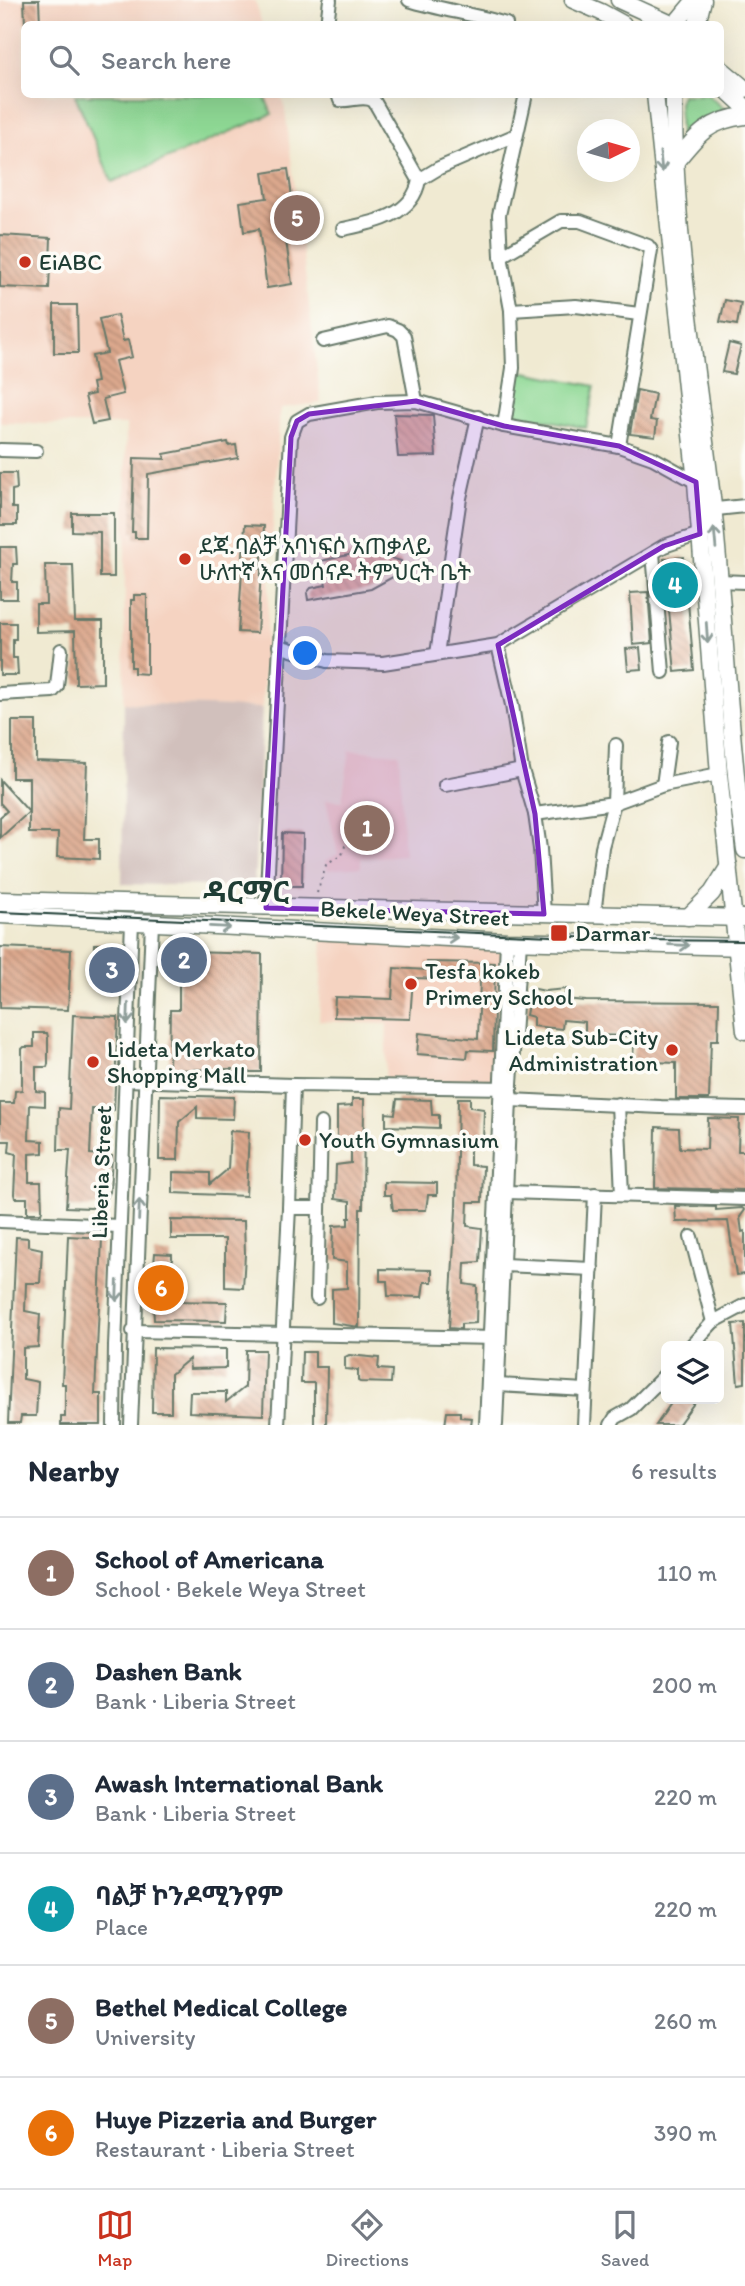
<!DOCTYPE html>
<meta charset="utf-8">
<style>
:root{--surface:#fff;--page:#f2f2f3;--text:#1f2937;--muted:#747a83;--line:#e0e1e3;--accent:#c8321e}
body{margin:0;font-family:Itim,"Noto Sans Ethiopic",sans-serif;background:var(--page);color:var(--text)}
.controls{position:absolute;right:21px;bottom:21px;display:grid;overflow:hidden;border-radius:10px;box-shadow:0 7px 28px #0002}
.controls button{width:63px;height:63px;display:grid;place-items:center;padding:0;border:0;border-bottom:2px solid var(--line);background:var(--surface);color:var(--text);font:35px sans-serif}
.compass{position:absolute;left:577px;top:119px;width:63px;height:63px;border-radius:50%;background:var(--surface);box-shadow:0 7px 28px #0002;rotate:85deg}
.you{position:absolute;left:306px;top:654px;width:24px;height:24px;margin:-18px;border:5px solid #fff;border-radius:50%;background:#1a73e8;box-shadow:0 0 0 10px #1a73e833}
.badge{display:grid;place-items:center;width:46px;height:46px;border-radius:50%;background:var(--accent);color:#fff;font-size:23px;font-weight:700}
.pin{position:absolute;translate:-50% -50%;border:4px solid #fff;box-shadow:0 2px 7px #0006}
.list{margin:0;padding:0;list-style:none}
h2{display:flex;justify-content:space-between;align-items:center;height:91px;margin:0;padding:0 28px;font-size:30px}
h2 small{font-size:23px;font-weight:400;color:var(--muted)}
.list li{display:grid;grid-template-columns:46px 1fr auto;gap:21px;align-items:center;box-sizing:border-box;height:112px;padding:0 28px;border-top:2px solid var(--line)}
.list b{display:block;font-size:26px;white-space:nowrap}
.list p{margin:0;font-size:23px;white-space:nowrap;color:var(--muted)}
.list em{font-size:23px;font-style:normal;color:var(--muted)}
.icon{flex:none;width:38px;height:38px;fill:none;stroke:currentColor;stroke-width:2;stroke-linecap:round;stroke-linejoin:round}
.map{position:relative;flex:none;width:745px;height:1425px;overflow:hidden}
.search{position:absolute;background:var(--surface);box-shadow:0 7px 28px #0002;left:21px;right:21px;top:21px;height:77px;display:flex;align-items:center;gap:18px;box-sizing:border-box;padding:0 24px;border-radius:10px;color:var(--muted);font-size:26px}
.sheet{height:763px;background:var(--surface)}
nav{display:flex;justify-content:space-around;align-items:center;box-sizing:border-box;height:98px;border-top:2px solid var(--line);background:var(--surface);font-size:19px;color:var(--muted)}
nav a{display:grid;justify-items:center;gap:4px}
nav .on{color:var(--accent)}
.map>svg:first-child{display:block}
.built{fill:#f5d3c1}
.industrial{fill:#d1c0bc}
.green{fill:#8ed894;stroke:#568a64;stroke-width:2}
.building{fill:url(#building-back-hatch)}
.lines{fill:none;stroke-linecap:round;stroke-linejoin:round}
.minor-casing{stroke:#687a6b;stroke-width:16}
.major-casing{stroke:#687a6b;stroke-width:19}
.path{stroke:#687a6b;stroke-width:2;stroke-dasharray:2 5;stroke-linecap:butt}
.minor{stroke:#fff;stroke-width:12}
.major{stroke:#fff;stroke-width:16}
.tram{stroke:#1f3d34;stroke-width:2}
.oneway{stroke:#8f9e9a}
.marked{fill:#7b2cbf;fill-opacity:0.2;stroke:#7b2cbf;stroke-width:5;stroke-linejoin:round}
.poi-dot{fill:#c8321e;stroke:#fdfcf7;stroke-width:2.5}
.labels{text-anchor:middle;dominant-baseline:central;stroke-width:7;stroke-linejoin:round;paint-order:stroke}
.poi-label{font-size:23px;fill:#1f3d34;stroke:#fdfcf7;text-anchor:start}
.street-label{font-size:23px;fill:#1f3d34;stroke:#fdfcf7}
.district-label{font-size:30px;font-weight:bold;fill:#1f3d34;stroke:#fdfcf7}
</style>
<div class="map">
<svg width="745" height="1425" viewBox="0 0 745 1425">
<defs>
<pattern id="building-back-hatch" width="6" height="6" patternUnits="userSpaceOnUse" patternTransform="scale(1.75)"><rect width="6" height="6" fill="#dca88d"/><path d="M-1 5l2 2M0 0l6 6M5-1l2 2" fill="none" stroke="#b28a74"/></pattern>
</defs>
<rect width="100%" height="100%" fill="#fdfcf7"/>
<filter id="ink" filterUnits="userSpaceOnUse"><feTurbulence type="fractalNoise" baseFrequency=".0143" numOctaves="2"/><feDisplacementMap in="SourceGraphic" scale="14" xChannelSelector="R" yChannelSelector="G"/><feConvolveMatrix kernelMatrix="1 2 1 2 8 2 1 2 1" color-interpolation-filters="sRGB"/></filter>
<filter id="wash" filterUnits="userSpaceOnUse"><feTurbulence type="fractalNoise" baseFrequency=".00686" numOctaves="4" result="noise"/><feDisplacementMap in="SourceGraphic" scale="28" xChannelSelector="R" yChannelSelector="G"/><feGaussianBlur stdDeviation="1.57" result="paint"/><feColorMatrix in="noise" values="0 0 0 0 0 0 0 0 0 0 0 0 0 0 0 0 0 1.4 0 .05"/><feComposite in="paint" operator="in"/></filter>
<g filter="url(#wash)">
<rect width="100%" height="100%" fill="#f0ead2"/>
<g class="built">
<path d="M0 0H255L262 24H24V94L281 95 285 109 321 403 280 408 262 708 124 703 126 425 0 423Z"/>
<path d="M350 750 399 754 404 855 361 858V867L328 870 325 861 338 854 326 800 342 801Z"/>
<path d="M323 939 504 947 496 1084 385 1080 387 1024 319 1021Z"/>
</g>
<path class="industrial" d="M124 703 262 708 254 887 122 884Z"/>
<g class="green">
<path d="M75 95H264L272 114 112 182Z"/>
<path d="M682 95H708L727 111 700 120 680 136 679 103Z"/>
<path d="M520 371 595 386 586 428 511 413Z"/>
</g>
<g id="blocks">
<g class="building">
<path d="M24 0H39L40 24H25Z"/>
<path d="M288 169 296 224 284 226 292 284 267 288 259 229 244 232 240 202 267 198 263 173Z"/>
<path d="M0 235 51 238 49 289 0 287Z"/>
<path d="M725 300 741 303 737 325 720 322Z"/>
<path d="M54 305H77L78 353H54Z"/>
<path d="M117 315 123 341 128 340 132 357 115 361 123 394 103 399 108 421 92 424 85 396 94 394 92 383 97 382 92 356 107 353 99 319Z"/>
<path d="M729 343 741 346 734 374 722 372Z"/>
<path d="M637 390 655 394 650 420 657 421 655 437 630 434Z"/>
<path d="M394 414 433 415 436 456 398 457Z"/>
<path d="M228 442 229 446 236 445 238 458 148 474 147 538H135V532H132L134 458 165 459 164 454Z"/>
<path d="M0 473H16L17 489 12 490V508H17V525H0Z"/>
<path d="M72 513H114V577H100V532L72 531Z"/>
<path d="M245 525 264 526 257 633 238 632Z"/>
<path d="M0 547H16L17 564H13L12 582H17V599H0Z"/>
<path d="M375 549 381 555 401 561 402 572 371 589 308 600 307 593 311 588 326 585 321 561Z"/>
<path d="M684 557 694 670 675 672 664 559Z"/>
<path d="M45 565H73L75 621H103V683L76 684 75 631 36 632V604H46Z"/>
<path d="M648 592 652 643 633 645 630 593Z"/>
<path d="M134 595H147V674L134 673V667H131V600H134Z"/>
<path d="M0 623H16V639H13V658H17L18 675H0Z"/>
<path d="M640 648 642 669 628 670 626 649Z"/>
<path d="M12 721H36V761L87 763 84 839H99V859L57 857 58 833H29V778H12Z"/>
<path d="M0 780 29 812 0 838V817L7 811 0 803Z"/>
<path d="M282 833 303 834 302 886H281Z"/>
<path d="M94 944H114L113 985 94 984Z"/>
<path d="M0 947 71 950 68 1010 0 1008Z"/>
<path d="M188 952 262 954 261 1072H232V1069L169 1070 170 1010H179V964L181 957Z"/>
<path d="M427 962 495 963 493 1051 468 1050 467 1058 417 1054 419 1033 478 1039 480 980 413 978 410 1019 334 1017 335 997 392 999 394 968 427 970Z"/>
<path d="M531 988 545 991 566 989 564 999 586 1001 719 1002 718 1040H711L709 1099H676V1063L633 1061 634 1036 585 1035V1022L563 1020 562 1029 533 1026V1017L526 1015Z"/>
<path d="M73 1015 118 1017 114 1110 92 1109 90 1154 112 1156 110 1192 103 1204 91 1208 66 1207 70 1150H58L59 1108 69 1109Z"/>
<path d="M34 1033H47L48 1037V1064L47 1067H36V1091L45 1092V1106L30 1105 29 1140 43 1141V1153L29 1154V1182H41L42 1210 41 1213H27V1198H15L14 1194 16 1154 9 1152 10 1141H0V1103H14L15 1091 22 1090V1049L24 1047H34Z"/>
<path d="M160 1095 234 1097 233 1119 197 1118V1107L179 1122 178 1160H159Z"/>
<path d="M458 1098H470V1107L484 1109 483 1143 470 1144V1165L483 1166 482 1202H468L467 1226 482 1228 480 1262 465 1263 464 1284 477 1286 476 1323 461 1324V1329L449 1328 456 1209Z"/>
<path d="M352 1099H364L363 1209H360L359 1327 332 1323V1289L347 1288V1262L332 1260 333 1226 348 1225V1218H350V1201L335 1199 336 1165 351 1163V1143L337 1141V1107L352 1106Z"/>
<path d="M397 1099 431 1100 432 1115H439V1128L386 1126V1113L395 1114Z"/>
<path d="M708 1118 739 1119 738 1151H745V1190L655 1188 656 1127 679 1128 680 1148 707 1149Z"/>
<path d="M230 1131 249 1132 246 1196 173 1193V1172L210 1173V1184L228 1169Z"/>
<path d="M384 1182 437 1183V1195H428L426 1210H393L391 1195H384Z"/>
<path d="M675 1206 716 1207V1210L742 1208 745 1210 740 1217 742 1232 745 1231V1274L736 1275 728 1221 676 1222Z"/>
<path d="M171 1220 244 1221 245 1254 243 1288 225 1287V1239H171Z"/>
<path d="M68 1236 102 1238 95 1394H101V1425H61V1417H65V1384H62Z"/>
<path d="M16 1237 28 1238V1246L42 1249 40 1283H26L25 1311 40 1314 38 1347 23 1348V1379L38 1382 36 1416H21L20 1423H8Z"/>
<path d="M155 1253 172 1254V1301L227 1302 226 1321 154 1320 152 1287Z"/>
<path d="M380 1269 432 1270V1282H424L422 1297 388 1296 387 1281H380Z"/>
<path d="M745 1323V1383L738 1384 733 1324Z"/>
<path d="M153 1348 226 1349V1368L190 1369 189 1359 171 1374V1412H152Z"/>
<path d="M246 1350H265L263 1415 189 1412 190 1392H226V1402L245 1387Z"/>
<path d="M302 1352H315V1367H327L326 1425H314V1383H301Z"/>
<path d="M349 1355 379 1358 378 1369 392 1370 391 1383 360 1382 358 1381V1370L345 1369V1357Z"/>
<path d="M674 1399H697L678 1425H656Z"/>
<path d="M447 1412H460V1417L472 1418 471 1425H445Z"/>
</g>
</g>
</g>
<g filter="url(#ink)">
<use href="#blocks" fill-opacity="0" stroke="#687a6b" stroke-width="2"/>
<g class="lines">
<defs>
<g id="minor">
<path d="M409 0C441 10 474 14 506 24"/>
<path d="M327 24 330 0"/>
<path d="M338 94 340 100C351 102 364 94 374 101L419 180C413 216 373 223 343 229"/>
<path d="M419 180 439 168 516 135"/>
<path d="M501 256 561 221H580L648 246 651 250 619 446"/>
<path d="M511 310 576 306 639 314"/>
<path d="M323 341 388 326 398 330 404 336 416 401"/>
<path d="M504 426 513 368 511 310 501 256 499 215 526 94"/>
<path d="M0 450 36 451"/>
<path d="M707 510 745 506"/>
<path d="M653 553 663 672"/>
<path d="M719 581 745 582"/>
<path d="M498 645 512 705 522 770 535 814 540 849 544 914"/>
<path d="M279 646 327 661 383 663 498 645 664 546 700 534"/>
<path d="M437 654 460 498 478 417"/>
<path d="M0 694 53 691 57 686 61 650"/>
<path d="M445 785 522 770"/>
<path d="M663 785 669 742"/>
<path d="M535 814 614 803 663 785 719 774"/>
<path d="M266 908 291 437 297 421 309 414 377 402 416 401 504 426 619 446 653 458 696 482 702 481"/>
<path d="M594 915 602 847 614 803 616 745"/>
<path d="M125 1080 293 1085"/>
<path d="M510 1100 661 1107 745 1109"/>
<path d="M618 1104 622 1195"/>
<path d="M506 1192 745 1199"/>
<path d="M289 1208H319"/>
<path d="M0 1221 119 1226"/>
<path d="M691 1237 713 1322"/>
<path d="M503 1265 592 1269"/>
<path d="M317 1298 321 1123"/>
<path d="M133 1331 497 1338"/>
<path d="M691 1346 713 1322 745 1305"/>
<path d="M498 1385 585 1390"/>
<path d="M114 1425 115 1346 132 922"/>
<path d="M131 1425 152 923"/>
<path d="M278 1425 289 1208 293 1085 511 1088"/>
<path d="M486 1425 507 941"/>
<path d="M496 1425 510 1100 520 941"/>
<path d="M584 1425 595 1194"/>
<path d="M611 1425 615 1418 631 1409 666 1374"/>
</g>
<g id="major">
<path d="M573 0 601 12 623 24"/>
<path d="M619 0 669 23"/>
<path d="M676 23 695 0"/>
<path d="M697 24 703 0"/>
<path d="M720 68 745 89"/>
<path d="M720 84 745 107"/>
<path d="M655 94 696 482 719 774 745 1031"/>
<path d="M674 94C673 232 697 370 713 506 725 621 729 736 745 850"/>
<path d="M674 164C696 136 708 120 745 116"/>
<path d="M0 900 743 918"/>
<path d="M0 915 507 941 745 947"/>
<path d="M688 917 712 893 729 866"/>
</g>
</defs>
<use href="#minor" class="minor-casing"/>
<use href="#major" class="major-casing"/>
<path class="path" d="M317 893 326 865 342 855 345 846 362 841"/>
<use href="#minor" class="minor"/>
<use href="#major" class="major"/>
<path class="tram" d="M0 912 641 940 745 941"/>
</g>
<defs><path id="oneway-shaft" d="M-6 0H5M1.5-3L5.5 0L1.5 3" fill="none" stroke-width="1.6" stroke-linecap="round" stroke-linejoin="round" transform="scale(1.75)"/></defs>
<g class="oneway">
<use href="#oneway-shaft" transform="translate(661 162) rotate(84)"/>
<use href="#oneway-shaft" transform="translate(715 538) rotate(-95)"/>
<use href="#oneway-shaft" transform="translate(707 633) rotate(86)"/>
<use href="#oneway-shaft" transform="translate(220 927) rotate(3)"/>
<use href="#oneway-shaft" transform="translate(447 937) rotate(3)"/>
<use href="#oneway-shaft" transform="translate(679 945) rotate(2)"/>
<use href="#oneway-shaft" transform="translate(128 1014) rotate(92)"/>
<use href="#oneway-shaft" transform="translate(139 1210) rotate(-88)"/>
<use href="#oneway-shaft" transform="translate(117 1291) rotate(92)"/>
</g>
</g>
<path class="marked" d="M416 401 504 426 619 446 696 482 700 534 664 546 498 645 535 814 544 914 266 908 291 437 297 421 309 414Z"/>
<g class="poi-dot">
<circle cx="25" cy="262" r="7"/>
<circle cx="185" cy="559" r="7"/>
<rect x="550" y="924" width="18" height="18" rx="3.5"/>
<circle cx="411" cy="984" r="7"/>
<circle cx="672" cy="1050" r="7"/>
<circle cx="93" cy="1062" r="7"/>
<circle cx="305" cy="1140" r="7"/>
</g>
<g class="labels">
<g class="poi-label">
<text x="39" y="262">EiABC</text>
<text x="199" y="546">ደጃ.ባልቻ አባነፍሶ አጠቃላይ<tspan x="199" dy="26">ሁለተኛ እና መሰናዶ ትምህርት ቤት</tspan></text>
<text x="575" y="933">Darmar</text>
<text x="425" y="971">Tesfa kokeb<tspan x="425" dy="26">Primery School</tspan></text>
<text x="658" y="1037" text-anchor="end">Lideta Sub-City<tspan x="658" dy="26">Administration</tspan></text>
<text x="107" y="1049">Lideta Merkato<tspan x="107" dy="26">Shopping Mall</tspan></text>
<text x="319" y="1140">Youth Gymnasium</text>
</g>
<g class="street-label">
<text transform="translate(415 913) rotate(3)">Bekele Weya Street</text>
<text transform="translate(101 1172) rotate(-88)">Liberia Street</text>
</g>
<g class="district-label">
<text x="246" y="891">ዳርማር</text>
</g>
</g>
</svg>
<div class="controls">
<button><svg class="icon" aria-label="layers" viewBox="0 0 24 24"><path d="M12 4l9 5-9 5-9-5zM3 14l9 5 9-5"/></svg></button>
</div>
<svg class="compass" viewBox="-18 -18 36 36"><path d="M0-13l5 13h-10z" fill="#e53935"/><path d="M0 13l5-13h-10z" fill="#747a83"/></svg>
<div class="you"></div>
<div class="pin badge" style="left:367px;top:828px;background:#8d6e63">1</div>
<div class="pin badge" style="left:184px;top:960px;background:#5c6f8a">2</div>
<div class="pin badge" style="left:112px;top:970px;background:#5c6f8a">3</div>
<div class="pin badge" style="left:675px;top:585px;background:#0f9aa8">4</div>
<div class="pin badge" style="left:297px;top:218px;background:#8d6e63">5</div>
<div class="pin badge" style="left:161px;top:1288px;background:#e8710a">6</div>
<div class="search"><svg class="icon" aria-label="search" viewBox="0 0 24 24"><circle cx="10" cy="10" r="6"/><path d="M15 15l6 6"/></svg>Search here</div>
</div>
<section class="sheet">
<h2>Nearby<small>6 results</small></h2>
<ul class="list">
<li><span class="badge" style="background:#8d6e63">1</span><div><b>School of Americana</b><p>School · Bekele Weya Street</p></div><em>110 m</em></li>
<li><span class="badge" style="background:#5c6f8a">2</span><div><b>Dashen Bank</b><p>Bank · Liberia Street</p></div><em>200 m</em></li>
<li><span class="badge" style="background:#5c6f8a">3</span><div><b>Awash International Bank</b><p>Bank · Liberia Street</p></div><em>220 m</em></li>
<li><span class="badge" style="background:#0f9aa8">4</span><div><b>ባልቻ ኮንዶሚንየም</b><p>Place</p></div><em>220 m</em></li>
<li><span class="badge" style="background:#8d6e63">5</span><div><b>Bethel Medical College</b><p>University</p></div><em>260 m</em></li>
<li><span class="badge" style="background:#e8710a">6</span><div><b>Huye Pizzeria and Burger</b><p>Restaurant · Liberia Street</p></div><em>390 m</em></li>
</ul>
</section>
<nav>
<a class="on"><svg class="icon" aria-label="map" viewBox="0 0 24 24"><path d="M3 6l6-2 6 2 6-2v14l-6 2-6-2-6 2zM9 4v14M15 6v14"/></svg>Map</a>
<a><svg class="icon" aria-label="directions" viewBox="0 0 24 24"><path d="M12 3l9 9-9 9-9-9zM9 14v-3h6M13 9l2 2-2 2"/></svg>Directions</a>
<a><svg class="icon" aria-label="saved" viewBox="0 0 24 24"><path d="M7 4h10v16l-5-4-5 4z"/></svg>Saved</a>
</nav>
